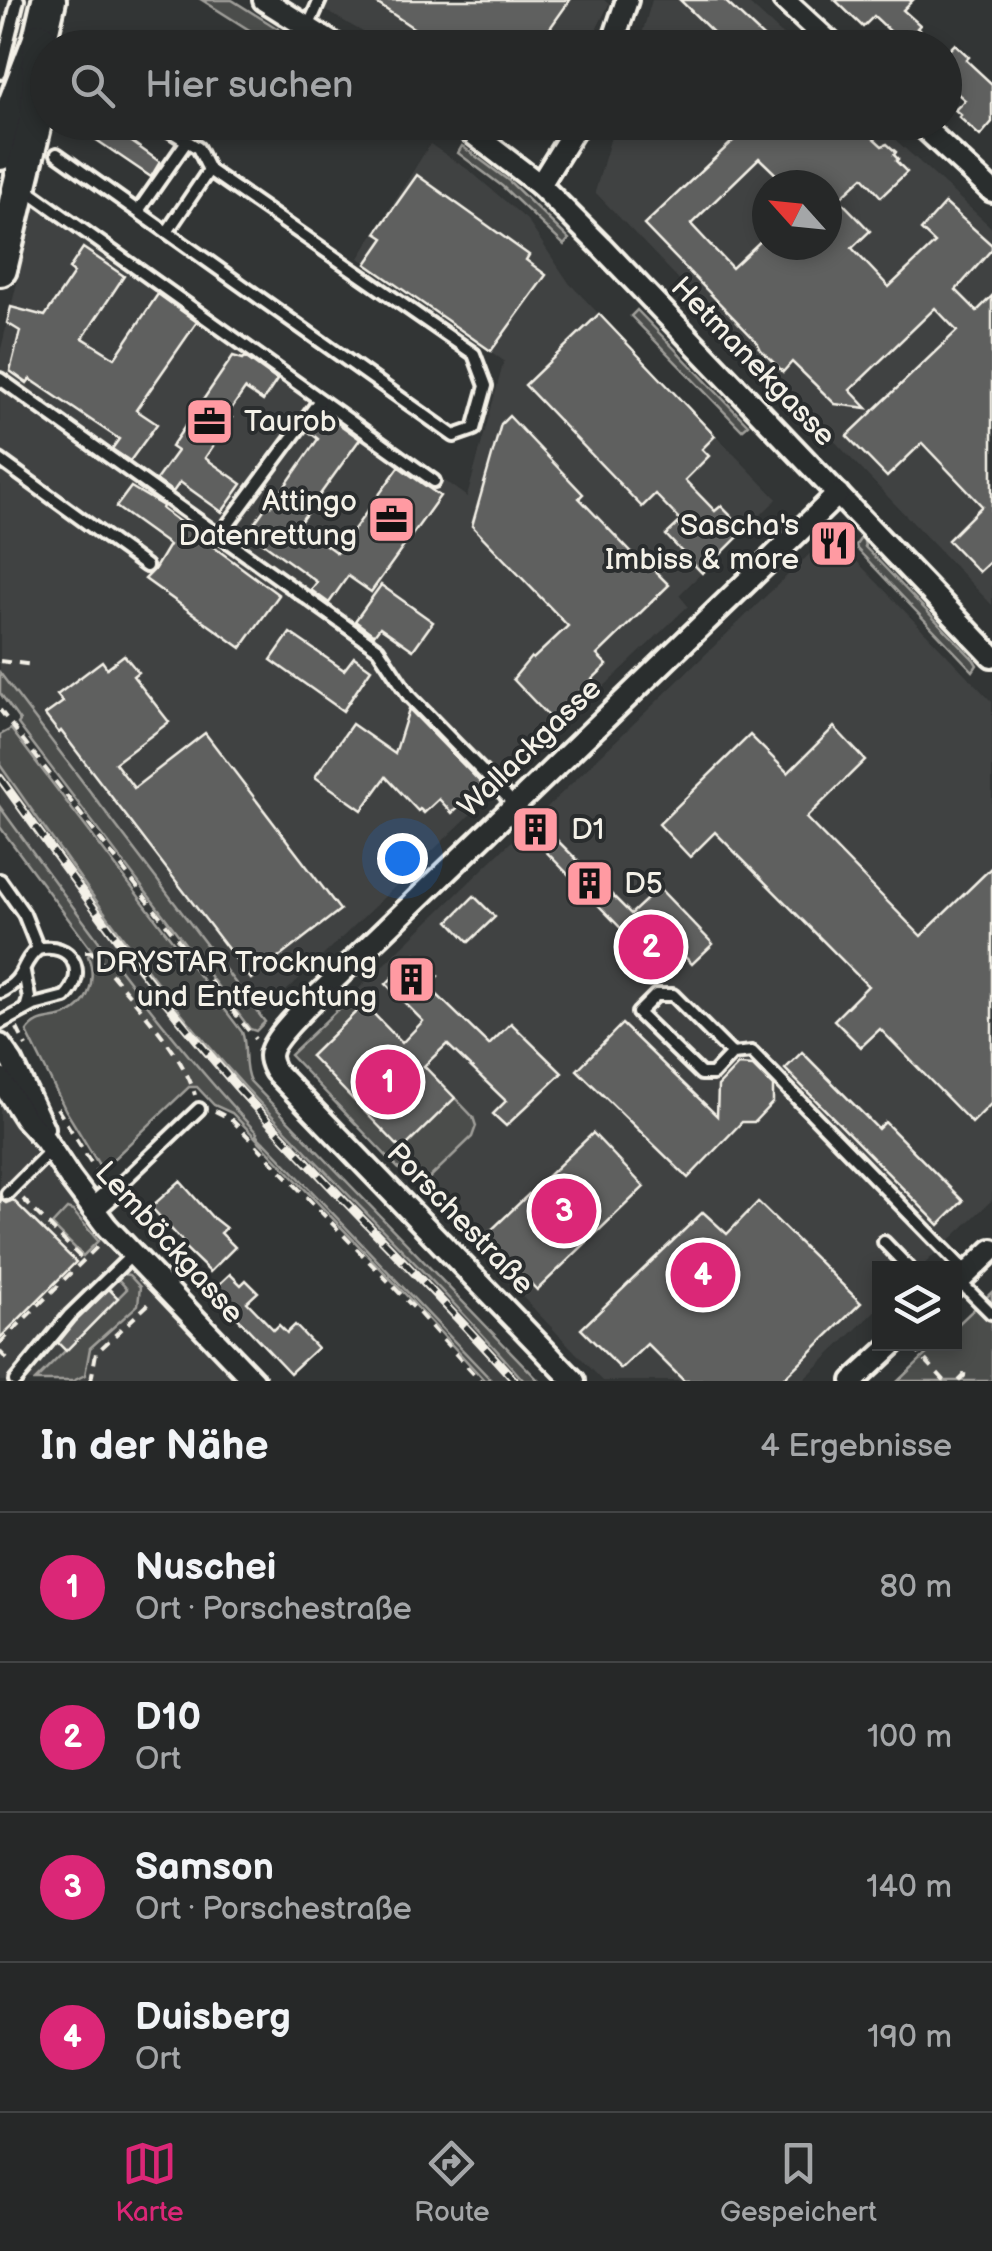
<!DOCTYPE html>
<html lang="de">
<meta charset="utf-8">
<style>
:root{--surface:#262828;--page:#2e3030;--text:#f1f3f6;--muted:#a4a6a8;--line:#424445;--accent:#db2777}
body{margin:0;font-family:"Balsamiq Sans",sans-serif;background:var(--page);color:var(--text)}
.controls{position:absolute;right:30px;bottom:30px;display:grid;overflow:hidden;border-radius:0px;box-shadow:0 5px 15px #0003}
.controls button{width:90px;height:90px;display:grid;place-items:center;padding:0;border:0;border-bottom:2px solid var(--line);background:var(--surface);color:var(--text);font:50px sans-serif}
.compass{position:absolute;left:752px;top:170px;width:90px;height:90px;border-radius:50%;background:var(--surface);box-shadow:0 5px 15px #0003;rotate:297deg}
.you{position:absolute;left:402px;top:858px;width:35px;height:35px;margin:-25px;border:8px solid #fff;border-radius:50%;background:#1a73e8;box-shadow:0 0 0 15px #1a73e833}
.badge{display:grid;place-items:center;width:65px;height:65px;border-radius:50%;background:var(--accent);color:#fff;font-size:32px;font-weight:700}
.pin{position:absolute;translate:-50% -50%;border:5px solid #fff;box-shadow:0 2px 10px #0006}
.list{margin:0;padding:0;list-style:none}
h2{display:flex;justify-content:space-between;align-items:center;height:130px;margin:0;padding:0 40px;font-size:42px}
h2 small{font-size:32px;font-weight:400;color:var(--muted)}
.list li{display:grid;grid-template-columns:65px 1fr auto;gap:30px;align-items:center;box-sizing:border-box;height:150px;padding:0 40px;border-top:2px solid var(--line)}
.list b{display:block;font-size:38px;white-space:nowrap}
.list p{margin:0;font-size:32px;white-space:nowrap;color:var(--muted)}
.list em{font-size:32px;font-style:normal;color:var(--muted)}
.icon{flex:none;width:55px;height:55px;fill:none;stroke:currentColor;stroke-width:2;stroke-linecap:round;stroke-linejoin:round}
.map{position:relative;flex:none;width:992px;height:1381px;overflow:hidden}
.search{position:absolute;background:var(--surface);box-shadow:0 5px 15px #0003;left:30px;right:30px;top:30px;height:110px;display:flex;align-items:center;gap:25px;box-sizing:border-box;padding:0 35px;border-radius:55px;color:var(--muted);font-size:38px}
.sheet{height:730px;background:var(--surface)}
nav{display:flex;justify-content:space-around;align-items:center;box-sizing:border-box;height:140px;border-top:2px solid var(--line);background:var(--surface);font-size:28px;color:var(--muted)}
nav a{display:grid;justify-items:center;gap:5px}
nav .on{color:var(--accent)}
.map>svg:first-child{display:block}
.built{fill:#404242;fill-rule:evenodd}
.green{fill:#4b4d4c;stroke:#a09f9a;stroke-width:2.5}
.building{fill:#5f605f;stroke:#f4f1e8;stroke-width:2.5;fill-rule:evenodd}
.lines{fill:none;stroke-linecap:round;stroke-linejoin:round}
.lane-casing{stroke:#f4f1e8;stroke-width:18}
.street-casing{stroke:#f4f1e8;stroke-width:28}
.primary-casing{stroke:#f4f1e8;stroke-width:40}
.path{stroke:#f4f1e8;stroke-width:4;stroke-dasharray:10 8;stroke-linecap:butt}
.lane{stroke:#2a2d2e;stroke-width:10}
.street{stroke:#2a2d2e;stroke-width:20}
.primary{stroke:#2a2d2e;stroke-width:32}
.rail-casing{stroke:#f4f1e8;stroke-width:9}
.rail{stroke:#2a2d2e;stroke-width:5;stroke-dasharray:15;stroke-linecap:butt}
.labels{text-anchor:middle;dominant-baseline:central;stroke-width:8;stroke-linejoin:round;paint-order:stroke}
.street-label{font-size:30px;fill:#f4f1e8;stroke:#2a2d2e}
.poi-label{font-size:30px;fill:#f4f1e8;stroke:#2a2d2e;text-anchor:start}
</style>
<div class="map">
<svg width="992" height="1381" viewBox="0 0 992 1381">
<rect width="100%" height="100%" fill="#323535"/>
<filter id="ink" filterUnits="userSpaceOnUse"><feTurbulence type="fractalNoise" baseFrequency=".01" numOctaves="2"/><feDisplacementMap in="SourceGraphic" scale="20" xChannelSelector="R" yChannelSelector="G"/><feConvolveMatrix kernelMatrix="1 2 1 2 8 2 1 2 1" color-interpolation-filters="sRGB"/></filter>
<g filter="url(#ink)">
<g class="built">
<path d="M325 0H604L609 4 587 48 389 47 321 8Z"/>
<path d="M652 0H745L796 47 638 48Z"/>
<path d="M615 123H877L992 228V605L595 192ZM767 185H827V245H767Z"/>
<path d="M430 144 470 171 527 220 569 283 777 499 679 595 688 606 260 1016 0 673V353L40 188 467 497 504 361 359 258Z"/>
<path d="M818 546 843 547 992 702V1200L920 1268H880L879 1307 802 1381H603L290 1055Z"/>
<path d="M0 765 136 952 220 1058 524 1381H492L411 1294 267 1143 265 1144 256 1135 257 1132 203 1074 144 1000 0 807Z"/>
<path d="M0 1086 38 1158 90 1225 234 1381H0Z"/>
</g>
<g class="green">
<path d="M202 0H232L307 47H276Z"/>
<path d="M462 146 509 181 569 239 564 245 502 186 458 153Z"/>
<path d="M637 310 748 425 742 430 631 316Z"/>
<path d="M863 535 865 547 974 660 977 665 973 671 857 549 856 545Z"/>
<path d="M0 673 265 1022 256 1031 250 1029 18 724 20 721 0 693Z"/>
<path d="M11 729 242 1032C248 1048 242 1065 250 1081L539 1381H524C435 1279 337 1186 245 1087 154 988 78 875 0 765V735Z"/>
<path d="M0 807C82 919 162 1032 257 1133L256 1135 264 1143H266L492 1381H485L406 1295 232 1113 214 1105 197 1087H189L107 1165H99L66 1111 27 1032C37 1017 48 1021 63 1016 89 1008 97 980 88 956L93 952 0 827Z"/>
<path d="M354 994 364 1004 311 1056 455 1098 473 1117 476 1126 472 1137 418 1189 290 1055Z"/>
<path d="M67 1209 73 1211 98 1241 83 1256 52 1225Z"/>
<path d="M123 1274 129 1275 140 1287 138 1305 90 1348 85 1375 73 1381H35L127 1289 118 1279Z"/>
<path d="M992 1292V1381H898L937 1344H954L955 1327Z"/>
</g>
<g class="building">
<path d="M372 0H570L543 38 556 48H443Z"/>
<path d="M680 0H724L775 48H729Z"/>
<path d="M835 0H913L903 10 920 25 917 28 937 48H908L874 16 863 27Z"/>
<path d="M955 44 969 57 966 60 992 84V122L980 136 959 117 961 115 955 110 965 100 944 82V55Z"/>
<path d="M753 122H856L882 146 887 144 896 152 894 155 898 159 896 161 907 172 881 197 863 177 839 199 870 231 852 248 889 287 935 243 921 230 945 203 992 245V249L956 290 977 311 992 296V560L979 572 948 540 982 506 922 443 887 477 847 436 957 331 935 308 850 390 867 408 835 404 792 362 783 372 761 350 757 342 644 225ZM759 158 787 185H827V245H767V235L732 268 691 224Z"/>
<path d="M100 124 120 137 122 135 160 162 151 177 92 137Z"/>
<path d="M417 175 529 255 526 260 546 275 491 351 366 264 384 238 376 233Z"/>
<path d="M83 248 124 276 83 338 115 358 158 294 197 322 136 410 157 424 130 461 112 449 119 439 30 379 27 383 10 371 20 331 7 323 11 307 45 316 74 273 69 269Z"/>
<path d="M599 314 715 436 702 449 709 456 685 480 715 511 721 506 733 518 727 524 739 536 702 573 666 535 681 521 655 494 642 507 525 385Z"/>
<path d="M233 356 243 359 245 357 277 380 263 401 245 389 227 415 232 418 205 458 242 484 222 512 180 482 173 492 156 480 177 451 171 447Z"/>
<path d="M322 412 360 439 298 525 337 553 399 467 440 496 371 592 348 576 329 603 311 590 317 582 248 532 268 504 271 506 318 439 308 431Z"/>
<path d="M509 416 583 494 579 498 648 570 651 567 669 585 597 655 607 665 551 719 513 679 531 657 533 659 568 626 472 526 501 424Z"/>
<path d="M131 487 163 506 162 509 279 595 241 648 145 579 154 570 169 545 116 507Z"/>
<path d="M381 585 433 622 413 650 380 627 374 635 355 621Z"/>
<path d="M290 633 344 670 354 657 371 669 343 711 271 660Z"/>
<path d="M124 655 138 672 133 676 169 722 115 763 134 788 205 733 340 910 251 979 61 731 59 733 45 715 63 702 57 695 102 661 107 668Z"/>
<path d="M409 709 482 784 452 813 439 799 424 813 420 809 418 811 386 777 362 810 315 777 352 724 395 754Z"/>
<path d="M834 727 865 760 806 818 921 936 992 867V1103L972 1123 880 1029 861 1047 834 1020 868 986 715 832 690 857 659 824 750 735 788 773Z"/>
<path d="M539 822 631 914 659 888 713 944 692 964 667 938 648 956 528 833Z"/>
<path d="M474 896 495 917 469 942 449 921Z"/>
<path d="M415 954 438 976 428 986 489 1045 511 1023 562 1073 506 1126 493 1114 506 1101 447 1044 424 1066 455 1098 402 1150 311 1056 364 1004 402 1043 423 1021 386 984 397 973 396 963 405 964Z"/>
<path d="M622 1024 717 1116 718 1086 738 1065 753 1066 773 1086V1102L754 1122H742L688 1178 577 1070Z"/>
<path d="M802 1052 878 1129 885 1122 963 1201 939 1225 785 1069Z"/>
<path d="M593 1133 644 1187 537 1290 485 1236Z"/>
<path d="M180 1181 212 1217 226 1228 221 1233 235 1247 210 1272 182 1245 184 1243 151 1207Z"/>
<path d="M0 1199 6 1203 13 1200 76 1262 0 1338Z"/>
<path d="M758 1202 861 1303 781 1381H684L647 1344 621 1369 581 1329 703 1212 727 1234Z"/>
<path d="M230 1274 241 1285 246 1280 258 1292 247 1302 274 1330 279 1325 287 1333 295 1325 317 1348 290 1373 212 1291Z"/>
<path d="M109 1289 118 1298 66 1351 58 1343 76 1321Z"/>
</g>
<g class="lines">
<defs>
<g id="lane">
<path d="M308 27 320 0"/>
<path d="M0 73 18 0"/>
<path d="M57 154 454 436 474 429 486 386 474 354 209 170 198 148 156 122"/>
<path d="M24 188 434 481"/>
<path d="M138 211 187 141"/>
<path d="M167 232 209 170"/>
<path d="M0 379 378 649 409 696 514 804"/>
<path d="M0 460 146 566"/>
<path d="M220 535 320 400"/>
<path d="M0 880 24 914 38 949"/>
<path d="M24 972 29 998 26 1009"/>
<path d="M0 992C28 978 19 964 38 949 71 941 89 972 65 997L34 1005 0 1023"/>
<path d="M732 1054 713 1074H701L638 1013 656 995H673L732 1054 752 1052 967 1273"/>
<path d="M111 1193 199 1109"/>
<path d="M7 1194 51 1150"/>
<path d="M884 1242 909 1268"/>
<path d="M959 1281 991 1313"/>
<path d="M15 1381 70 1315 132 1255"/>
</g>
<g id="street">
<path d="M264 0 340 48"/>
<path d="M784 0 836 48"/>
<path d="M611 48 627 0"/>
<path d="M458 122 540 185 602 247 992 656"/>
<path d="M918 122 992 191"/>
<path d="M540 185 579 122"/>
<path d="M0 1045 12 1062 43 1128"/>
<path d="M0 1079 25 1118 45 1140 70 1178 107 1227 254 1381"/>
<path d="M93 1209 111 1193"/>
<path d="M954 1286 992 1250"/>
<path d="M574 1381 275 1071C272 1065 270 1062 270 1056 270 1036 329 986 344 970L838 494"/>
<path d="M853 1381 893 1344"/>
</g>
<g id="primary">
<path d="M0 153 13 109 40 39 49 0"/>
<path d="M0 269 37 114 40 39"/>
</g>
</defs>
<use href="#lane" class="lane-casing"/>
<use href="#street" class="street-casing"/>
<use href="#primary" class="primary-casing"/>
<g class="path">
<path d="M0 661 34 665"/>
<path d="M0 710 255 1039"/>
<path d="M85 952H91L103 964C132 1000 183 1052 195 1095"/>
<path d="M17 1028 26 1046"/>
<path d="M57 1108 100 1177"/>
<path d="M215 1111 231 1119 418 1312 480 1381"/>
<path d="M23 1199 83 1260"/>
<path d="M0 1343 98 1246"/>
<path d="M913 1347 945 1381"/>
<path d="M0 1352 12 1364"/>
<path d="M91 1381 96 1353 154 1299"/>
<path d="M959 1381 964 1376 965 1366"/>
</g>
<use href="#lane" class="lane"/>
<use href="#street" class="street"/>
<use href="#primary" class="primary"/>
<defs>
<path id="rail" d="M0 778C76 883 151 990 237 1087 327 1187 426 1280 515 1381"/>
</defs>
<use href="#rail" class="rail-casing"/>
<use href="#rail" class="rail"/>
</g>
</g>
<defs>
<symbol id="office-square" viewBox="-11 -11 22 22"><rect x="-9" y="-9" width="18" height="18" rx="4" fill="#ff9aa2" stroke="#2a2d2e"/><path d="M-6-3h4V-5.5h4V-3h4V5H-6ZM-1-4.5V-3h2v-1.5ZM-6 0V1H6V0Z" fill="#111"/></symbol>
<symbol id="restaurant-square" viewBox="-11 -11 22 22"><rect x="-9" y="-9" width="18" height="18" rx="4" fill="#ff9aa2" stroke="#2a2d2e"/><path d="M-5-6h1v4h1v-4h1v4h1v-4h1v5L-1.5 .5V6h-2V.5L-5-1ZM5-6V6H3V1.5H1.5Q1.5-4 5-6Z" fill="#111"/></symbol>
<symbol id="building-square" viewBox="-11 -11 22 22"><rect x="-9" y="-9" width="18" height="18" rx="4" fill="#ff9aa2" stroke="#2a2d2e"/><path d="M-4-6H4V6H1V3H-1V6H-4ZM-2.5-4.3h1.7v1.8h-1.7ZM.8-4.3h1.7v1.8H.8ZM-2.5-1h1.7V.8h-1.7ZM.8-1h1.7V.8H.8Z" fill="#111"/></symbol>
</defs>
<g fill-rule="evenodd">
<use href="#office-square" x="182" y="394" width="55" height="55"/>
<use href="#office-square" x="364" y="492" width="55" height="55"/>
<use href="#restaurant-square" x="806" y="516" width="55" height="55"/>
<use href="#building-square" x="508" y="802" width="55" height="55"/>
<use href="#building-square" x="562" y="856" width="55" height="55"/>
<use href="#building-square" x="384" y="952" width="55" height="55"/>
</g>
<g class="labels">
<g class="street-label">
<text transform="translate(753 362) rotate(46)">Hetmanekgasse</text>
<text transform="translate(530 748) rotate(-44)">Wallackgasse</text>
<text transform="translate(460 1219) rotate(46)">Porschestraße</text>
<text transform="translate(169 1243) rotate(48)">Lemböckgasse</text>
</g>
<g class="poi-label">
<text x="244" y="422">Taurob</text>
<text x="357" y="502" text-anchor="end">Attingo<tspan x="357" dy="34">Datenrettung</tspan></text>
<text x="799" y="526" text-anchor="end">Sascha's<tspan x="799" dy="34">Imbiss &amp; more</tspan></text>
<text x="571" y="830">D1</text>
<text x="624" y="884">D5</text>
<text x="377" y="963" text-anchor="end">DRYSTAR Trocknung<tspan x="377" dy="34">und Entfeuchtung</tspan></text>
</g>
</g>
</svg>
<div class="controls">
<button><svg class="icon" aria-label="layers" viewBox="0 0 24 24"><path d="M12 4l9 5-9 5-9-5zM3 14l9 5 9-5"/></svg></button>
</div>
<svg class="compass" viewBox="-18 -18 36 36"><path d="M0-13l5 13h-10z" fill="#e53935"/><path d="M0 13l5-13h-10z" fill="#a4a6a8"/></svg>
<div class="you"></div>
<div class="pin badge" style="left:388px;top:1082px">1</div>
<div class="pin badge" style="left:651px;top:947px">2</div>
<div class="pin badge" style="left:564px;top:1211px">3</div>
<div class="pin badge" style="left:703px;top:1275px">4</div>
<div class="search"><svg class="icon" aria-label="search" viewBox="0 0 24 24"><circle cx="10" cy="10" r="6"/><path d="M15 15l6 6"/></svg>Hier suchen</div>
</div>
<section class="sheet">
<h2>In der Nähe<small>4 Ergebnisse</small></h2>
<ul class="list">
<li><span class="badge">1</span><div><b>Nuschei</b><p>Ort · Porschestraße</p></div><em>80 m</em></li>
<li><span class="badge">2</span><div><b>D10</b><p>Ort</p></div><em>100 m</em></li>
<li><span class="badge">3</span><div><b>Samson</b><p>Ort · Porschestraße</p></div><em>140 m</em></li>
<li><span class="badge">4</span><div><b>Duisberg</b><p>Ort</p></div><em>190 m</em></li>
</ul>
</section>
<nav>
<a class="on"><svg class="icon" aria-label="map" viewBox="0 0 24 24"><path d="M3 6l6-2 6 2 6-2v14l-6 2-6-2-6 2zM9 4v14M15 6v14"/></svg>Karte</a>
<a><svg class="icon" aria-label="directions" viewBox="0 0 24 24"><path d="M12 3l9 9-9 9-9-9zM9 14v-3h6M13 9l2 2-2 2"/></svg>Route</a>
<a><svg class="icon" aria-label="saved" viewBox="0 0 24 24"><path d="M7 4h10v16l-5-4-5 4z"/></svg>Gespeichert</a>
</nav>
